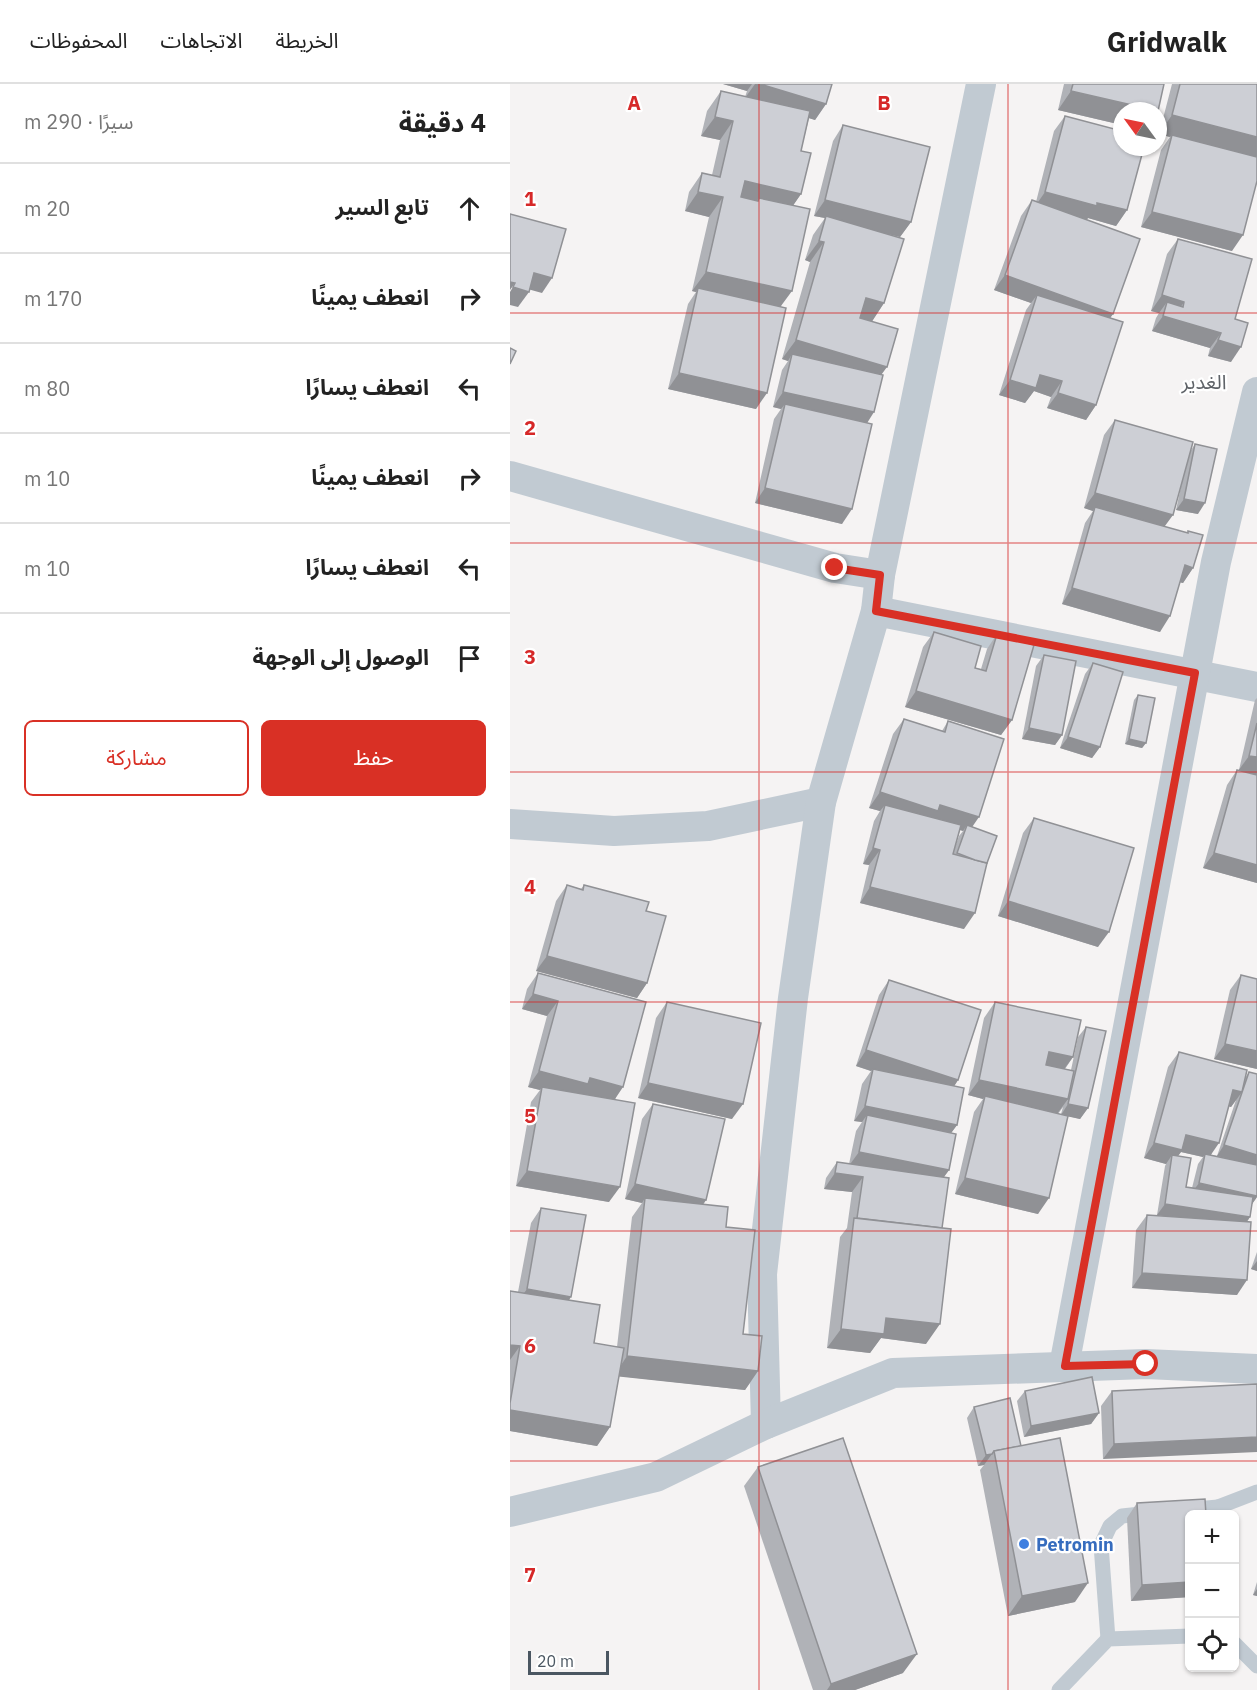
<!DOCTYPE html>
<html lang="ar">
<meta charset="utf-8">
<style>
:root{--surface:#fff;--page:#f2f2f2;--text:#222;--muted:#767676;--line:#e0e0e0;--accent:#d93025}
body{margin:0;font-family:"IBM Plex Sans","Noto Sans Arabic",sans-serif;background:var(--page);color:var(--text);direction:rtl}
.controls{position:absolute;right:18px;bottom:18px;display:grid;overflow:hidden;border-radius:9px;box-shadow:0 2px 4px #0004}
.controls button{width:54px;height:54px;display:grid;place-items:center;padding:0;border:0;border-bottom:2px solid var(--line);background:var(--surface);color:var(--text);font:30px sans-serif}
.compass{position:absolute;left:603px;top:18px;width:54px;height:54px;border-radius:50%;background:var(--surface);box-shadow:0 2px 4px #0004;rotate:303deg}
.scale{position:absolute;left:18px;bottom:15px;width:81px;box-sizing:border-box;padding-left:6px;border:3px solid #4a5661;border-top:0;font-size:16px;line-height:21px;white-space:nowrap;color:#4a5661;-webkit-text-stroke:4px #fff;paint-order:stroke}
.stop{position:absolute;width:18px;height:18px;margin:-14px;border:4px solid #d93025;border-radius:50%;background:#fff}
.stop.end{background:#d93025;border-color:#fff;box-shadow:0 2px 6px #0008}
.list{margin:0;padding:0;list-style:none}
h2{display:flex;justify-content:space-between;align-items:center;height:78px;margin:0;padding:0 24px;font-size:26px}
h2 small{font-size:20px;font-weight:400;color:var(--muted)}
.list li{display:grid;grid-template-columns:39px 1fr auto;gap:18px;align-items:center;box-sizing:border-box;height:90px;padding:0 24px;border-top:2px solid var(--line)}
.list b{display:block;font-size:22px;white-space:nowrap}
.list em{font-size:20px;font-style:normal;color:var(--muted)}
.actions{display:flex;gap:12px;padding:18px 24px}
.actions a{flex:1;padding:14px 0;border:2px solid var(--accent);border-radius:9px;text-align:center;font-size:21px;color:var(--accent)}
.actions .main{background:var(--accent);color:#fff}
.icon{flex:none;width:33px;height:33px;fill:none;stroke:currentColor;stroke-width:2;stroke-linecap:round;stroke-linejoin:round}
.map{position:relative;flex:none;width:747px;height:1606px;overflow:hidden;direction:ltr}
header{display:flex;align-items:center;gap:36px;box-sizing:border-box;height:84px;padding:0 30px;background:var(--surface);border-bottom:2px solid var(--line)}
header strong{font-size:28px}
nav{display:flex;gap:33px;margin-inline-start:auto;font-size:21px}
main{display:flex}
aside{flex:1;background:var(--surface)}
.map>svg:first-child{display:block}
.lines{fill:none;stroke-linecap:round;stroke-linejoin:round}
.service{stroke:#c1cad2;stroke-width:15}
.minor{stroke:#c1cad2;stroke-width:30}
.wall{fill:#b0b2b7;fill-rule:evenodd}
.shaded-wall{fill:#909195}
.building{fill:#cdcfd5;stroke:#909195;stroke-width:1.5}
.route{stroke:#d93025;stroke-width:8}
.grid{fill:none;stroke:#d62828;stroke-width:1.5;stroke-opacity:0.55}
.shop-dot{fill:#3f7fe0;stroke:#fff;stroke-width:2}
.labels{text-anchor:middle;dominant-baseline:central;stroke-width:4.5;stroke-linejoin:round;paint-order:stroke}
.shop-label{font-size:18px;font-weight:bold;fill:#366cbe;stroke:#fff;text-anchor:start}
.neighbourhood-label{font-size:20px;fill:#5f6368;stroke:#fff}
.grid-label{font-size:20px;text-anchor:middle;font-weight:bold;fill:#d62828;stroke:#fff;stroke-width:4.5;stroke-linejoin:round;paint-order:stroke}
</style>
<header>
<strong>Gridwalk</strong>
<nav><a>الخريطة</a><a>الاتجاهات</a><a>المحفوظات</a></nav>
</header>
<main>
<div class="map">
<svg width="747" height="1606" viewBox="0 0 747 1606">
<rect width="100%" height="100%" fill="#f5f3f3"/>
<g class="lines">
<g class="service">
<path d="M675 1426 708 1423"/>
<path d="M708 1430V1423L747 1408"/>
<path d="M598 1555 591 1461 600 1442 612 1432 640 1429"/>
<path d="M724 1559 747 1582"/>
<path d="M549 1606 598 1555 680 1552"/>
</g>
<g class="minor">
<path d="M0 392 325 484 370 491"/>
<path d="M366 527 747 603"/>
<path d="M0 740 104 747 198 742 311 718"/>
<path d="M554 1282 706 478 747 308"/>
<path d="M256 1340 252 1190 283 914 311 718 366 527 370 491 471 0"/>
<path d="M0 1428 146 1393 256 1340 383 1289 636 1280 747 1285"/>
</g>
</g>
<g class="wall">
<path d="M213 0H322L316 20 305 36 299 34 291 67V110L283 121 271 223 246 325 158 305 178 220 186 208 182 207 199 133 175 127 179 108 192 89 202 91 210 56 191 52 197 27 211 7 235 13 237 7Z"/>
<path d="M554 0H654L612 27V41L548 26Z"/>
<path d="M662 0H747L722 167 631 143 651 66 660 53 649 50Z"/>
<path d="M555 32 617 126 606 142 578 134 576 136 603 230 600 234 586 321 576 336 537 324 541 313 524 307 515 319 489 311 516 226 521 219 484 206 511 132 522 116 526 118 544 47Z"/>
<path d="M333 41 401 138 390 153 374 149V219L362 237 371 290 357 339 332 440 245 419 264 335 271 325 263 323 272 286 278 277 272 275 300 178 295 176 303 151 315 134 304 132 323 57Z"/>
<path d="M668 155 725 235 721 278 698 272 700 264 642 247 646 234 649 229 641 227 657 170Z"/>
<path d="M605 336 680 368 685 360 688 430 666 426 673 393 654 443 677 449 678 447 683 484 673 499 670 498 650 548 552 520 575 439 583 427 574 424 594 351Z"/>
<path d="M424 548 465 584 471 585 477 565 487 550 502 636 491 651 395 623 413 563Z"/>
<path d="M534 571 552 651 545 661 512 655 526 582Z"/>
<path d="M583 579 590 663 582 674 550 664 575 590Z"/>
<path d="M628 611 636 659 632 664 615 660 624 616Z"/>
<path d="M747 614V799L693 784 717 701 727 686H729L745 616Z"/>
<path d="M394 635 432 647 438 637 462 743 454 845 350 819 359 781 353 780 364 737 370 727 359 724 383 650ZM450 746 453 747 449 752 445 763Z"/>
<path d="M524 734 588 863 488 832 513 749Z"/>
<path d="M57 801 71 805 74 801 137 899 127 914 26 887 46 817Z"/>
<path d="M28 889 136 918 105 1016 99 1118 6 1102 21 1018 30 1006 18 1003 37 932 12 925 17 905Z"/>
<path d="M731 891 747 985 704 975 720 906Z"/>
<path d="M379 896 448 996 444 1002 447 1041 441 1049 439 1086 434 1093 416 1260 371 1254 360 1269 317 1264 330 1153 337 1144 342 1108 314 1105 316 1094 327 1078 339 1080 346 1047 352 1038 344 1037 352 1000 361 987 346 982 369 911Z"/>
<path d="M157 918 222 1035 128 1014 146 934Z"/>
<path d="M485 918 563 973 555 985 561 986 568 953 576 943 578 1024 570 1035 558 1032 528 1130 445 1110 464 1028 473 1015 458 1011 474 934ZM553 1023 551 1030H548Z"/>
<path d="M669 968 735 994 739 988 747 1113 742 1120 740 1133 737 1138 727 1211 622 1204 626 1146 637 1131 654 1132 647 1131 655 1082 656 1080 634 1074 658 983ZM726 1016 707 1072 701 1071 719 1022 721 1023ZM671 1068 693 1073 688 1080 682 1104 676 1103 668 1072Z"/>
<path d="M143 1020 196 1116 193 1121 216 1143 233 1250 248 1287 235 1306 109 1292 100 1343 87 1362 0 1347V1207L8 1208 21 1139 31 1124 59 1216 84 1259 107 1263 122 1133 132 1119 115 1115 132 1035Z"/>
<path d="M747 1168V1187L741 1185Z"/>
<path d="M747 1300 593 1375 591 1322 602 1307Z"/>
<path d="M515 1307 589 1329 581 1340 514 1353 507 1317Z"/>
<path d="M464 1323 511 1362 565 1518 498 1532 470 1386 474 1381 468 1382 457 1334Z"/>
<path d="M248 1383 393 1589 345 1606H303L234 1402Z"/>
<path d="M627 1419 680 1513 621 1517 617 1434Z"/>
<path d="M747 1498V1512L743 1511Z"/>
</g>
<g class="shaded-wall">
<path d="M213 0H242L237 7Z"/>
<path d="M245 0H250L316 20 305 36 235 14Z"/>
<path d="M561 7 646 27H612V41L548 26Z"/>
<path d="M662 31 747 53V76L662 51 660 53 649 50Z"/>
<path d="M205 33 223 37 210 56 191 52Z"/>
<path d="M235 97 291 110 278 129 248 117 249 114 243 122 222 117Z"/>
<path d="M188 108 213 113 199 133 175 127Z"/>
<path d="M535 108 587 119 617 126 606 142 578 134 576 137 524 124Z"/>
<path d="M315 116 401 138 390 153 316 135V132L315 134 304 132Z"/>
<path d="M642 128 733 151 722 167 631 143Z"/>
<path d="M309 157 314 158 300 178 295 176Z"/>
<path d="M196 188 282 207 268 226 188 204 186 208 182 207Z"/>
<path d="M24 189 42 194 32 209 14 204Z"/>
<path d="M495 191 603 230 592 245 527 211 521 219 484 206Z"/>
<path d="M0 198 5 199 0 206Z"/>
<path d="M3 203 19 208 8 223 0 221V208Z"/>
<path d="M652 211 674 218 664 233 657 218 649 229 641 227Z"/>
<path d="M356 214 374 219 361 239 342 233Z"/>
<path d="M653 232 711 249 700 264 642 247Z"/>
<path d="M286 256 377 283 363 302 282 270 278 277 272 275Z"/>
<path d="M708 256 731 263 721 278 698 272Z"/>
<path d="M169 289 257 309 246 325 158 305Z"/>
<path d="M530 291 552 297 541 313 524 307 515 319 489 311 500 296Z"/>
<path d="M273 308 364 328 354 344 275 320 271 325 263 323Z"/>
<path d="M548 309 586 321 576 336 537 324Z"/>
<path d="M255 404 342 425 332 440 245 419Z"/>
<path d="M585 409 663 431 652 446 585 423 583 427 574 424Z"/>
<path d="M674 415 695 419 688 430 666 426Z"/>
<path d="M675 481 683 484 673 499 664 497Z"/>
<path d="M562 504 660 532 650 548 552 520Z"/>
<path d="M406 607 502 636 491 651 395 623Z"/>
<path d="M519 644 552 651 545 661 512 655Z"/>
<path d="M558 653 590 663 582 674 550 664Z"/>
<path d="M619 655 636 659 632 664 615 660Z"/>
<path d="M739 672 747 673V691L728 687Z"/>
<path d="M370 708 430 721 469 733 458 749 457 741 453 747 375 721 370 727 359 724Z"/>
<path d="M363 764 370 766 359 781 353 780Z"/>
<path d="M704 769 747 781V799L693 784Z"/>
<path d="M360 803 465 829 454 845 350 819Z"/>
<path d="M498 817 599 848 588 863 488 832Z"/>
<path d="M37 872 137 899 127 914 26 887Z"/>
<path d="M23 910 48 917 37 932 12 925Z"/>
<path d="M715 960 747 967V985L704 975Z"/>
<path d="M356 966 448 996 438 1012 363 985 361 987 346 982Z"/>
<path d="M539 968 563 973 552 988 528 983Z"/>
<path d="M29 987 80 994 113 1003 103 1018 32 1003 30 1006 18 1003Z"/>
<path d="M469 996 558 1015 547 1030 475 1012 473 1015 458 1011Z"/>
<path d="M138 999 233 1020 222 1035 128 1014Z"/>
<path d="M723 1006 732 1008 721 1023 713 1021Z"/>
<path d="M558 1020 578 1024 570 1035 551 1031Z"/>
<path d="M355 1022 447 1041 436 1056 357 1031 352 1038 344 1037Z"/>
<path d="M676 1051 709 1059 698 1075 695 1070 693 1073 671 1068 661 1081 662 1071 656 1080 634 1074 644 1059Z"/>
<path d="M714 1061 747 1071V1082L707 1072Z"/>
<path d="M349 1068 439 1086 428 1101 338 1083Z"/>
<path d="M17 1087 110 1103 99 1118 6 1102Z"/>
<path d="M325 1089 353 1093 342 1108 314 1105Z"/>
<path d="M455 1094 539 1114 528 1130 445 1110Z"/>
<path d="M689 1099 747 1112V1113L740 1123 681 1110Z"/>
<path d="M125 1100 196 1116 185 1131 135 1114 132 1119 115 1115Z"/>
<path d="M655 1120 740 1133 732 1144 647 1131Z"/>
<path d="M747 1177V1187L741 1185Z"/>
<path d="M632 1189 737 1196 727 1211 622 1204Z"/>
<path d="M17 1205 61 1213 51 1228 6 1220Z"/>
<path d="M376 1234 430 1240 416 1260 371 1254 360 1269 317 1264 331 1245Z"/>
<path d="M0 1261 10 1262 0 1276Z"/>
<path d="M117 1272 248 1287 235 1306 104 1292Z"/>
<path d="M0 1326 100 1343 87 1362 0 1347Z"/>
<path d="M589 1329 581 1340 514 1353 521 1342Z"/>
<path d="M747 1353V1368L593 1375 604 1360Z"/>
<path d="M482 1370 474 1381 468 1382 476 1371Z"/>
<path d="M680 1498V1513L621 1517 632 1501Z"/>
<path d="M578 1499 565 1518 498 1532 512 1512Z"/>
<path d="M747 1505V1512L743 1511Z"/>
<path d="M407 1570 393 1589 345 1606H317L321 1600Z"/>
</g>
<g class="building">
<path d="M250 0H322L316 20Z"/>
<path d="M563 0H654L648 27 561 7Z"/>
<path d="M670 0H747V53L662 31Z"/>
<path d="M211 7 300 27 291 67 301 69 291 110 235 97 231 113 248 117 249 114 300 125 282 207 196 188 213 113 188 108 192 89 210 93 223 37 205 33Z"/>
<path d="M555 32 612 47V63H634L617 126 587 119V122L535 108Z"/>
<path d="M333 41 420 63 401 138 315 116Z"/>
<path d="M662 51 747 73V97L733 151 642 128Z"/>
<path d="M522 116 630 155 603 230 495 191Z"/>
<path d="M0 130 56 145 42 194 24 189 19 208 3 203 5 199 0 198Z"/>
<path d="M316 132 394 155 374 219 356 214 350 234 388 245 377 283 286 256 314 158 309 157Z"/>
<path d="M668 155 742 175 725 235 738 239 731 263 708 256 711 249 653 232 657 218 673 223 674 218 652 211Z"/>
<path d="M188 204 276 224 257 309 169 289Z"/>
<path d="M527 211 613 238 586 321 548 309 552 297 530 291 526 304 500 296Z"/>
<path d="M0 264 6 267 0 280Z"/>
<path d="M282 270 373 291 364 328 273 308Z"/>
<path d="M275 320 362 340 342 425 255 404Z"/>
<path d="M605 336 683 358 663 431 585 409Z"/>
<path d="M685 360 707 365 695 419 674 415Z"/>
<path d="M585 423 678 449V447L693 451 683 484 675 481 660 532 562 504Z"/>
<path d="M424 548 471 562 465 584 476 587 487 550 524 561 502 636 406 607Z"/>
<path d="M534 571 566 577 552 651 519 644Z"/>
<path d="M583 579 613 588 590 663 558 653Z"/>
<path d="M628 611 645 614 636 659 619 655Z"/>
<path d="M394 635 435 648 438 637 494 655 469 733 430 721 428 727 370 708Z"/>
<path d="M747 639V673L739 672Z"/>
<path d="M727 686 747 691V781L704 769Z"/>
<path d="M375 721 451 741 443 770 477 779 465 829 360 803 370 766 363 764Z"/>
<path d="M524 734 624 764 599 848 498 817Z"/>
<path d="M457 741 487 752 477 779 465 776 447 769Z"/>
<path d="M57 801 73 806 74 801 139 818 136 827 156 832 137 899 37 872Z"/>
<path d="M28 889 136 918 113 1003 80 994 78 1000 29 987 48 917 23 910Z"/>
<path d="M731 891 747 895V967L715 960Z"/>
<path d="M379 896 471 926 448 996 356 966Z"/>
<path d="M157 918 251 939 233 1020 138 999Z"/>
<path d="M485 918 571 936 563 973 539 968 536 981 564 987 558 1015 469 996Z"/>
<path d="M576 943 596 947 578 1024 558 1020Z"/>
<path d="M669 968 737 986 732 1008 723 1006 709 1059 676 1051 672 1066 644 1059Z"/>
<path d="M363 985 454 1004 447 1041 355 1022Z"/>
<path d="M739 988 747 990V1071L714 1061Z"/>
<path d="M32 1003 125 1019 110 1103 17 1087Z"/>
<path d="M475 1012 558 1032 539 1114 455 1094Z"/>
<path d="M143 1020 215 1035 196 1116 125 1100Z"/>
<path d="M357 1031 446 1050 439 1086 349 1068Z"/>
<path d="M695 1070 747 1081V1112L689 1099Z"/>
<path d="M662 1071 681 1074 676 1103 743 1113 740 1133 655 1120Z"/>
<path d="M327 1078 439 1094 432 1144 347 1134 353 1093 325 1089Z"/>
<path d="M135 1114 218 1123 216 1143 245 1146 233 1250 252 1252 248 1287 117 1272Z"/>
<path d="M31 1124 76 1131 61 1213 17 1205Z"/>
<path d="M637 1131 741 1138 737 1196 632 1189Z"/>
<path d="M344 1134 441 1145 430 1240 376 1234 374 1250 331 1245Z"/>
<path d="M0 1207 90 1221 84 1259 114 1264 100 1343 0 1326V1319L10 1262 0 1261Z"/>
<path d="M582 1293 589 1329 521 1342 515 1307Z"/>
<path d="M747 1300V1353L604 1360 602 1307Z"/>
<path d="M500 1314 511 1362 484 1367 482 1370 476 1371 464 1323Z"/>
<path d="M333 1354 407 1570 321 1600 248 1383Z"/>
<path d="M550 1354 578 1499 512 1512 484 1367Z"/>
<path d="M695 1415 696 1431H680V1498L632 1501 627 1419Z"/>
</g>
<g class="lines">
<path class="route" d="M325 484 370 491 366 527 685 589 555 1282 636 1280"/>
</g>
<path class="grid" d="M249 0V1606M498 0V1606M0 229H747M0 459H747M0 688H747M0 918H747M0 1147H747M0 1377H747"/>
<circle class="shop-dot" cx="514" cy="1460" r="6"/>
<g class="labels">
<g class="shop-label">
<text x="526" y="1460">Petromin</text>
</g>
<g class="neighbourhood-label">
<text x="694" y="297">الغدير</text>
</g>
</g>
<g class="grid-label">
<text x="124" y="26">A</text>
<text x="374" y="26">B</text>
<text x="20" y="122">1</text>
<text x="20" y="351">2</text>
<text x="20" y="580">3</text>
<text x="20" y="810">4</text>
<text x="20" y="1039">5</text>
<text x="20" y="1269">6</text>
<text x="20" y="1498">7</text>
</g>
</svg>
<div class="controls">
<button>+</button>
<button>−</button>
<button><svg class="icon" aria-label="locate" viewBox="0 0 24 24"><circle cx="12" cy="12" r="6"/><path d="M12 2v4M12 18v4M2 12h4M18 12h4"/></svg></button>
</div>
<svg class="compass" viewBox="-18 -18 36 36"><path d="M0-13l5 13h-10z" fill="#e53935"/><path d="M0 13l5-13h-10z" fill="#767676"/></svg>
<div class="scale">20 m</div>
<div class="stop" style="left:636px;top:1280px"></div>
<div class="stop end" style="left:325px;top:484px"></div>
</div>
<aside>
<h2>4 دقيقة<small>سيرًا · 290 m</small></h2>
<ul class="list">
<li><svg class="icon" aria-label="ahead" viewBox="0 0 24 24"><path d="M12 20V5M6 11l6-6 6 6"/></svg><div><b>تابع السير</b></div><em>20 m</em></li>
<li><svg class="icon" aria-label="right" viewBox="0 0 24 24"><path d="M7 20v-9h11M14 6l5 5-5 5"/></svg><div><b>انعطف يمينًا</b></div><em>170 m</em></li>
<li><svg class="icon" aria-label="left" viewBox="0 0 24 24"><path d="M17 20v-9H6M10 6l-5 5 5 5"/></svg><div><b>انعطف يسارًا</b></div><em>80 m</em></li>
<li><svg class="icon" aria-label="right" viewBox="0 0 24 24"><path d="M7 20v-9h11M14 6l5 5-5 5"/></svg><div><b>انعطف يمينًا</b></div><em>10 m</em></li>
<li><svg class="icon" aria-label="left" viewBox="0 0 24 24"><path d="M17 20v-9H6M10 6l-5 5 5 5"/></svg><div><b>انعطف يسارًا</b></div><em>10 m</em></li>
<li><svg class="icon" aria-label="arrive" viewBox="0 0 24 24"><path d="M6 21V4h12l-3 4 3 4H6"/></svg><div><b>الوصول إلى الوجهة</b></div></li>
</ul>
<div class="actions"><a class="main">حفظ</a><a>مشاركة</a></div>
</aside>
</main>
